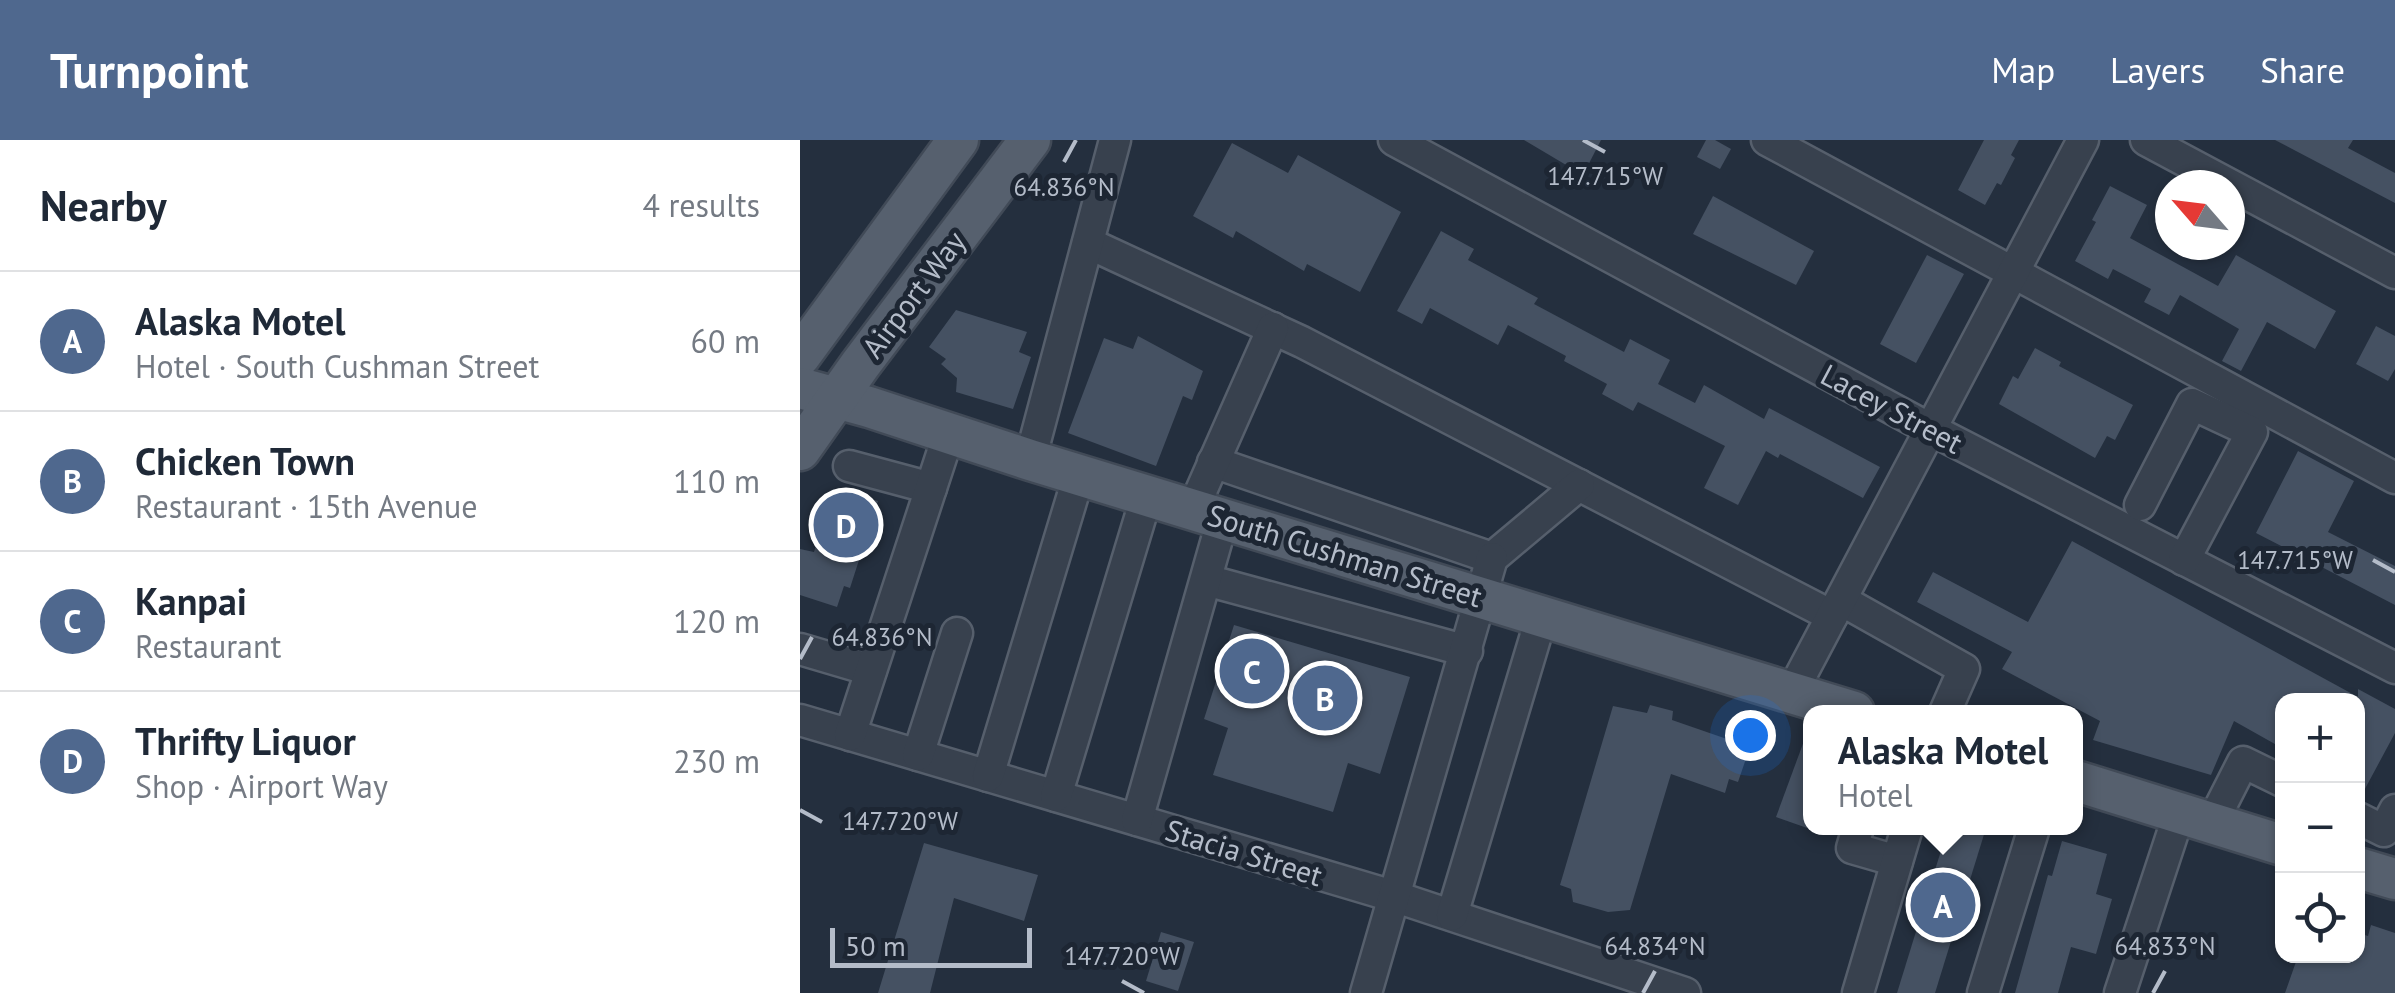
<!DOCTYPE html>
<meta charset="utf-8">
<style>
:root{--surface:#fff;--page:#f6f6f7;--text:#1f2937;--muted:#747a83;--line:#e0e1e3;--accent:#4f688e}
body{margin:0;font-family:"PT Sans",sans-serif;background:var(--page);color:var(--text)}
.controls{position:absolute;right:30px;bottom:30px;display:grid;overflow:hidden;border-radius:20px;box-shadow:0 2px 8px #0004}
.controls button{width:90px;height:90px;display:grid;place-items:center;padding:0;border:0;border-bottom:2px solid var(--line);background:var(--surface);color:var(--text);font:50px sans-serif}
.compass{position:absolute;left:1355px;top:30px;width:90px;height:90px;border-radius:50%;background:var(--surface);box-shadow:0 2px 8px #0004;rotate:298deg}
.scale{position:absolute;left:30px;bottom:25px;width:202px;box-sizing:border-box;padding-left:10px;border:5px solid #b4bcc9;border-top:0;font-size:28px;line-height:35px;white-space:nowrap;color:#b4bcc9;-webkit-text-stroke:8px #1d2633;paint-order:stroke}
.you{position:absolute;left:950px;top:595px;width:35px;height:35px;margin:-25px;border:8px solid #fff;border-radius:50%;background:#1a73e8;box-shadow:0 0 0 15px #1a73e833}
.badge{display:grid;place-items:center;width:65px;height:65px;border-radius:50%;background:var(--accent);color:#fff;font-size:32px;font-weight:700}
.pin{position:absolute;translate:-50% -50%;border:5px solid #fff;box-shadow:0 2px 10px #0006}
.popup{position:absolute;left:1003px;top:565px;width:280px;height:130px;box-sizing:border-box;display:grid;place-content:center;border-radius:20px;background:var(--surface);filter:drop-shadow(0 2px 8px #0005);font-size:32px;white-space:nowrap;color:var(--muted)}
.popup b{font-size:38px;color:var(--text)}
.popup::after{content:'';position:absolute;left:50%;top:100%;margin-left:-20px;border:20px solid transparent;border-top-color:var(--surface)}
.list{margin:0;padding:0;list-style:none}
h2{display:flex;justify-content:space-between;align-items:center;height:130px;margin:0;padding:0 40px;font-size:42px}
h2 small{font-size:32px;font-weight:400;color:var(--muted)}
.list li{display:grid;grid-template-columns:65px 1fr auto;gap:30px;align-items:center;box-sizing:border-box;height:140px;padding:0 40px;border-top:2px solid var(--line)}
.list b{display:block;font-size:38px;white-space:nowrap}
.list p{margin:0;font-size:32px;white-space:nowrap;color:var(--muted)}
.list em{font-size:32px;font-style:normal;color:var(--muted)}
.icon{flex:none;width:55px;height:55px;fill:none;stroke:currentColor;stroke-width:2;stroke-linecap:round;stroke-linejoin:round}
.map{position:relative;flex:none;width:1595px;height:853px;overflow:hidden}
header{display:flex;align-items:center;gap:60px;box-sizing:border-box;height:140px;padding:0 50px;background:var(--accent);color:#fff}
header strong{font-size:48px}
nav{display:flex;gap:55px;margin-inline-start:auto;font-size:35px}
main{display:flex}
aside{flex:1;background:var(--surface)}
.map>svg:first-child{display:block}
.building{fill:#455162}
.lines{fill:none;stroke-linecap:round;stroke-linejoin:round}
.minor-casing{stroke:#565f6c;stroke-width:35}
.major-casing{stroke:#414a57;stroke-width:45}
.minor{stroke:#38414e;stroke-width:30}
.major{stroke:#56606e;stroke-width:40}
.ticks{fill:none;stroke:#b4bcc9;stroke-width:4}
.labels{text-anchor:middle;dominant-baseline:central;stroke-width:10;stroke-linejoin:round;paint-order:stroke}
.street-label{font-size:30px;fill:#b4bcc9;stroke:#1d2633}
.ticks-label{font-size:25px;text-anchor:middle;fill:#b4bcc9;stroke:#1d2633;stroke-width:10;stroke-linejoin:round;paint-order:stroke}
</style>
<header>
<strong>Turnpoint</strong>
<nav><a>Map</a><a>Layers</a><a>Share</a></nav>
</header>
<main>
<aside>
<h2>Nearby<small>4 results</small></h2>
<ul class="list">
<li><span class="badge">A</span><div><b>Alaska Motel</b><p>Hotel · South Cushman Street</p></div><em>60 m</em></li>
<li><span class="badge">B</span><div><b>Chicken Town</b><p>Restaurant · 15th Avenue</p></div><em>110 m</em></li>
<li><span class="badge">C</span><div><b>Kanpai</b><p>Restaurant</p></div><em>120 m</em></li>
<li><span class="badge">D</span><div><b>Thrifty Liquor</b><p>Shop · Airport Way</p></div><em>230 m</em></li>
</ul>
</aside>
<div class="map">
<svg width="1595" height="853" viewBox="0 0 1595 853">
<rect width="100%" height="100%" fill="#242f3e"/>
<g class="building">
<path d="M724 0H801L783 35Z"/>
<path d="M906 0H915L931 9 920 29 897 17Z"/>
<path d="M1184 0H1219L1211 15 1215 18 1201 45 1197 43 1185 65 1158 50Z"/>
<path d="M1475 0H1553L1548 8 1595 33V63Z"/>
<path d="M432 3 488 33 498 15 601 72 560 152 507 124 504 131 436 91 433 98 393 76Z"/>
<path d="M1310 46 1347 65 1330 98 1418 146 1436 115 1536 171 1515 209 1467 182 1441 231 1422 221 1439 189 1380 155 1369 175 1344 162 1351 149 1313 129 1308 139 1275 121 1296 82 1292 80Z"/>
<path d="M913 56 1014 111 996 145 893 94Z"/>
<path d="M641 91 674 109 668 120 738 158 734 164 824 212 830 199 870 220 858 244 895 263 904 245 964 279 969 268 1080 327 1063 358 980 314 978 318 966 311 938 365 904 348 925 306 838 262 833 271 802 254 807 244 764 221 766 216 708 185 698 205 630 168 622 184 597 171Z"/>
<path d="M1127 115 1164 134 1116 223 1080 204Z"/>
<path d="M156 170 227 192 219 212 231 217 213 269 156 252 157 238 141 224 146 219 129 207Z"/>
<path d="M1576 186 1595 196V229L1588 241 1556 224Z"/>
<path d="M338 196 403 231 392 260 383 256 356 326 268 293 304 198 333 209Z"/>
<path d="M1235 208 1261 222 1259 226 1333 265 1315 300 1307 296 1295 318 1199 264 1213 236 1218 239Z"/>
<path d="M1498 311 1554 341 1528 392 1595 426V465L1456 393Z"/>
<path d="M33 349 78 361 50 448 44 446 37 467 0 455V409L14 412Z"/>
<path d="M1272 401 1558 557V549L1595 569V593L1559 660 1558 560H1482V608L1434 581 1411 635 1293 600 1300 581 1202 529 1212 512 1117 462 1133 432 1228 482Z"/>
<path d="M434 485 610 537 580 634 548 623 533 672 413 635 428 588 404 579Z"/>
<path d="M850 565 873 571 872 580 950 607 938 642 929 639 925 653 871 634 830 770 808 772 773 762 771 749 760 745 813 566 847 573Z"/>
<path d="M1008 590H1010V689L976 677Z"/>
<path d="M1148 688H1186L1135 853H1097Z"/>
<path d="M1262 701 1307 714 1296 754 1312 759 1296 814 1271 807 1258 853H1215L1248 735 1252 736Z"/>
<path d="M124 703 238 735 224 781 154 758 130 853H78Z"/>
<path d="M1571 785 1595 793V853H1485L1498 816H1558V793L1568 796Z"/>
<path d="M361 792 394 802 378 851 346 841Z"/>
</g>
<g class="lines">
<defs>
<g id="minor">
<path d="M594 0 1130 289 1595 528"/>
<path d="M967 0 1595 338"/>
<path d="M1346 0 1595 133"/>
<path d="M288 103 502 202 1032 476"/>
<path d="M230 320 315 0"/>
<path d="M413 322 692 418 779 345"/>
<path d="M49 326 131 348"/>
<path d="M1340 365 1392 264 1452 292 1384 420"/>
<path d="M393 369 473 188"/>
<path d="M406 440 667 511"/>
<path d="M1041 460 1164 529 1145 572"/>
<path d="M0 509 71 530"/>
<path d="M992 552 1283 0"/>
<path d="M0 580 596 757 885 853"/>
<path d="M50 595 149 293"/>
<path d="M118 615 157 493"/>
<path d="M188 636 279 335"/>
<path d="M256 656 347 355"/>
<path d="M1558 678 1584 691 1595 670"/>
<path d="M337 680 423 378"/>
<path d="M1412 683 1443 622 1482 641"/>
<path d="M1058 688 1052 708 1097 721"/>
<path d="M652 775 742 475"/>
<path d="M566 853 692 418"/>
<path d="M1058 853 1107 688"/>
<path d="M1183 853 1234 688"/>
<path d="M1320 853 1379 674"/>
</g>
<g id="major">
<path d="M0 216 158 0"/>
<path d="M0 248 69 267 230 320 1054 572"/>
<path d="M0 310 60 225 230 0"/>
<path d="M1276 641 1482 705"/>
<path d="M1558 728 1595 739"/>
</g>
</defs>
<use href="#minor" class="minor-casing"/>
<use href="#major" class="major-casing"/>
<use href="#minor" class="minor"/>
<use href="#major" class="major"/>
</g>
<path class="ticks" d="M783 0 805 12M264 22 276 0M1573 420 1595 432M0 519 12 497M0 670 22 682M322 841 344 853M843 853 855 831M1353 853 1365 831"/>
<g class="labels">
<g class="street-label">
<text transform="translate(113 154) rotate(-53)">Airport Way</text>
<text transform="translate(1092 268) rotate(28)">Lacey Street</text>
<text transform="translate(545 415) rotate(17)">South Cushman Street</text>
<text transform="translate(444 712) rotate(17)">Stacia Street</text>
</g>
</g>
<g class="ticks-label">
<text x="805" y="45">147.715°W</text>
<text x="264" y="56">64.836°N</text>
<text x="1495" y="429">147.715°W</text>
<text x="82" y="506">64.836°N</text>
<text x="100" y="690">147.720°W</text>
<text x="855" y="815">64.834°N</text>
<text x="1365" y="815">64.833°N</text>
<text x="322" y="825">147.720°W</text>
</g>
</svg>
<div class="controls">
<button>+</button>
<button>−</button>
<button><svg class="icon" aria-label="locate" viewBox="0 0 24 24"><circle cx="12" cy="12" r="6"/><path d="M12 2v4M12 18v4M2 12h4M18 12h4"/></svg></button>
</div>
<svg class="compass" viewBox="-18 -18 36 36"><path d="M0-13l5 13h-10z" fill="#e53935"/><path d="M0 13l5-13h-10z" fill="#747a83"/></svg>
<div class="scale">50 m</div>
<div class="you"></div>
<div class="pin badge" style="left:1143px;top:765px">A</div>
<div class="popup"><b>Alaska Motel</b>Hotel</div>
<div class="pin badge" style="left:525px;top:558px">B</div>
<div class="pin badge" style="left:452px;top:531px">C</div>
<div class="pin badge" style="left:46px;top:385px">D</div>
</div>
</main>
